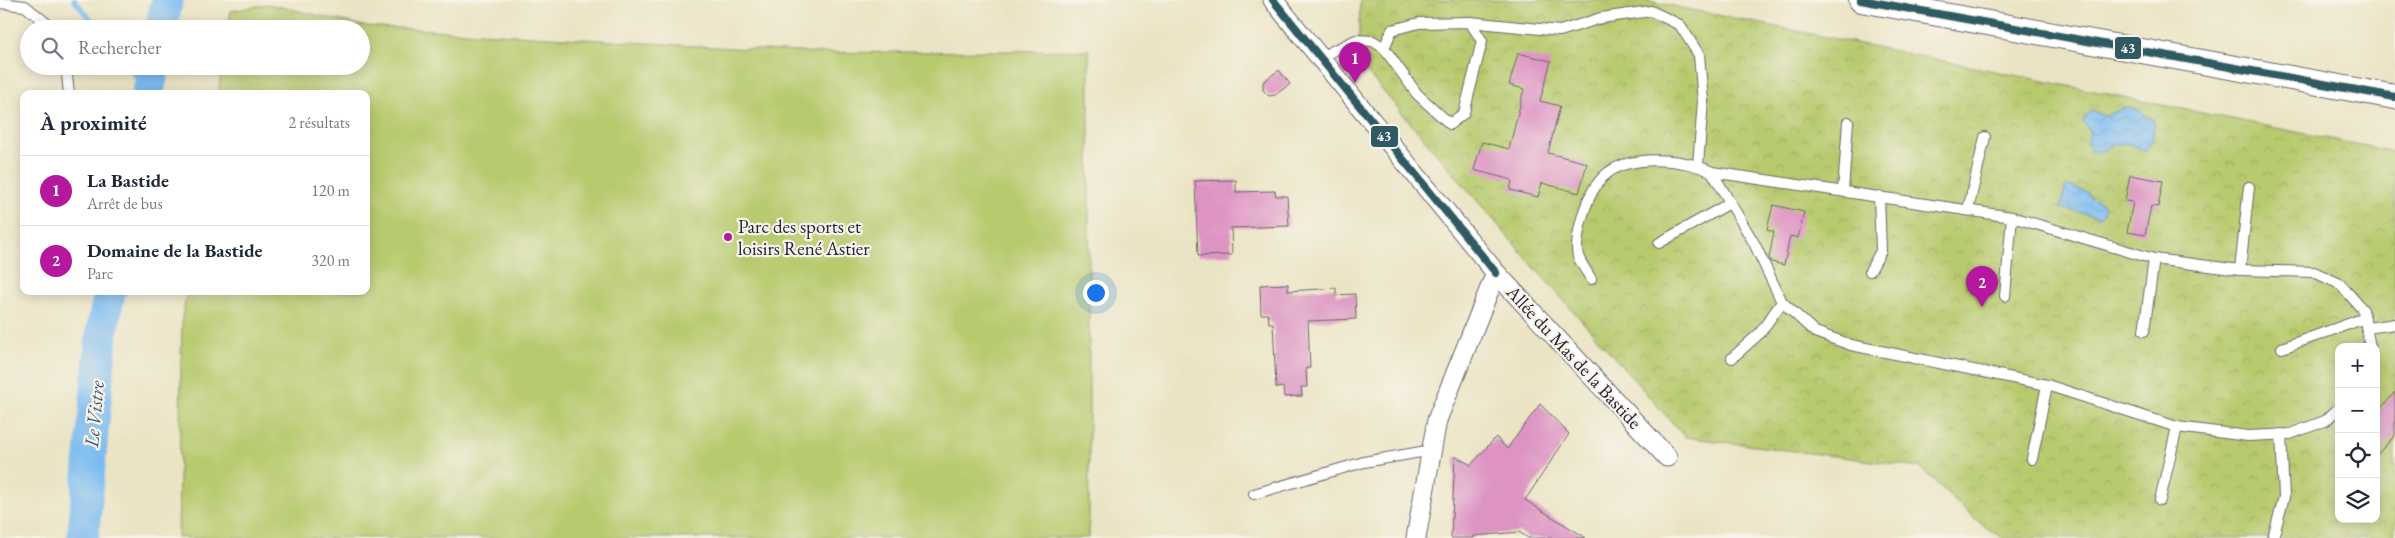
<!DOCTYPE html>
<html lang="fr">
<meta charset="utf-8">
<style>
:root{--surface:#fff;--page:#f6f6f7;--text:#1f2937;--muted:#747a83;--line:#e0e1e3;--accent:#b5179e}
body{margin:0;font-family:"EB Garamond",serif;background:var(--page);color:var(--text)}
.controls{position:absolute;right:15px;bottom:15px;display:grid;overflow:hidden;border-radius:10px;box-shadow:0 2px 12px #0003}
.controls button{width:45px;height:45px;display:grid;place-items:center;padding:0;border:0;border-bottom:1px solid var(--line);background:var(--surface);color:var(--text);font:25px sans-serif}
.you{position:absolute;left:1095px;top:292px;width:18px;height:18px;margin:-12px;border:4px solid #fff;border-radius:50%;background:#1a73e8;box-shadow:0 0 0 8px #1a73e833}
.badge{display:grid;place-items:center;width:32px;height:32px;border-radius:50%;background:var(--accent);color:#fff;font-size:16px;font-weight:700}
.pin{position:absolute;translate:-50% -41px;filter:drop-shadow(0 1px 2px #0008)}
.pin::after{content:'';position:absolute;top:26px;width:18px;height:15px;background:inherit;clip-path:polygon(0 0,100% 0,50% 100%)}
.list{margin:0;padding:0;list-style:none}
h2{display:flex;justify-content:space-between;align-items:center;height:65px;margin:0;padding:0 20px;font-size:21px}
h2 small{font-size:16px;font-weight:400;color:var(--muted)}
.list li{display:grid;grid-template-columns:32px 1fr auto;gap:15px;align-items:center;box-sizing:border-box;height:70px;padding:0 20px;border-top:1px solid var(--line)}
.list b{display:block;font-size:19px;white-space:nowrap}
.list p{margin:0;font-size:16px;white-space:nowrap;color:var(--muted)}
.list em{font-size:16px;font-style:normal;color:var(--muted)}
.icon{flex:none;width:28px;height:28px;fill:none;stroke:currentColor;stroke-width:2;stroke-linecap:round;stroke-linejoin:round}
.map{position:relative;flex:none;width:2395px;height:538px;overflow:hidden}
.search{position:absolute;background:var(--surface);box-shadow:0 2px 12px #0003;left:20px;top:20px;width:350px;height:55px;display:flex;align-items:center;gap:12px;box-sizing:border-box;padding:0 18px;border-radius:28px;color:var(--muted);font-size:19px}
.panel{position:absolute;background:var(--surface);box-shadow:0 2px 12px #0003;left:20px;top:90px;width:350px;height:205px;border-radius:10px}
.map>svg:first-child{display:block}
.park{fill:url(#park-crowns);stroke:#6d7654;fill-rule:evenodd}
.pitch{fill:#b8ca6e;stroke:#6d7654}
.water{fill:url(#water-waves);stroke:#4f6e96}
.lines{fill:none;stroke-linecap:round;stroke-linejoin:round}
.stream{stroke:#7cbbf0;stroke-width:5.5}
.river{stroke:#7cbbf0;stroke-width:32}
.building{fill:#dd94c2}
.service-casing{stroke:#68666b;stroke-width:12}
.minor-casing{stroke:#68666b;stroke-width:21}
.tertiary-casing{stroke:#68666b;stroke-width:26}
.service{stroke:#fff;stroke-width:10}
.minor{stroke:#fff;stroke-width:19}
.tertiary{stroke:#fff;stroke-width:24}
.bus-1-casing{stroke:#f7f3e8;stroke-width:11}
.bus-1{stroke:#2f5a63;stroke-width:8}
.poi-dot{fill:#b5179e;stroke:#f7f3e8;stroke-width:2}
.labels{text-anchor:middle;dominant-baseline:central;stroke-width:4.5;stroke-linejoin:round;paint-order:stroke}
.poi-label{font-size:19px;fill:#22223b;stroke:#f7f3e8;text-anchor:start}
.street-label{font-size:19px;fill:#22223b;stroke:#f7f3e8}
.water-label{font-size:20px;font-style:italic;fill:#42587a;stroke:#f7f3e8}
.line-badge{stroke:#f7f3e8;stroke-width:2}
.badge-label{font-size:14px;text-anchor:middle;font-weight:bold;fill:#fff}
</style>
<div class="map">
<svg width="2395" height="538" viewBox="0 0 2395 538">
<defs>
<pattern id="park-crowns" width="20" height="18" patternUnits="userSpaceOnUse" patternTransform="scale(1.25)"><rect width="20" height="18" fill="#b8ca6e"/><path d="M2 6a3 3 0 1 1 6 0M12 15a3 3 0 1 1 6 0" fill="none" stroke="#9ead60"/></pattern>
<pattern id="water-waves" width="16" height="10" patternUnits="userSpaceOnUse" patternTransform="scale(1.25)"><rect width="16" height="10" fill="#7cbbf0"/><path d="M0 5q4-4 8 0t8 0" fill="none" stroke="#6ba0cf"/></pattern>
</defs>
<rect width="100%" height="100%" fill="#f7f3e8"/>
<filter id="ink" filterUnits="userSpaceOnUse"><feTurbulence type="fractalNoise" baseFrequency=".02" numOctaves="2"/><feDisplacementMap in="SourceGraphic" scale="10" xChannelSelector="R" yChannelSelector="G"/><feConvolveMatrix kernelMatrix="1 2 1 2 8 2 1 2 1" color-interpolation-filters="sRGB"/></filter>
<filter id="wash" filterUnits="userSpaceOnUse"><feTurbulence type="fractalNoise" baseFrequency=".0096" numOctaves="4" result="noise"/><feDisplacementMap in="SourceGraphic" scale="20" xChannelSelector="R" yChannelSelector="G"/><feGaussianBlur stdDeviation="1.12" result="paint"/><feColorMatrix in="noise" values="0 0 0 0 0 0 0 0 0 0 0 0 0 0 0 0 0 1.4 0 .05"/><feComposite in="paint" operator="in"/></filter>
<g filter="url(#wash)">
<rect width="100%" height="100%" fill="#ebe4c4"/>
<path class="park" d="M1360 0H1643L2395 152V538H2003L1982 525 1919 467 1685 437 1534 267 1358 62ZM2339 347H2376V519H2339Z"/>
<path class="pitch" d="M268 4 364 26 816 53 1089 50V538H178L182 318 187 291H366V94H218L222 66H361V29H228L231 11Z"/>
<g class="water">
<path d="M2124 108 2137 109 2153 120C2155 133 2153 142 2145 152 2129 141 2116 141 2100 152L2091 151 2087 144 2090 132 2083 121 2086 115 2093 111 2105 116Z"/>
<path d="M2066 185 2089 193V196L2105 205 2104 213 2100 217 2060 208Z"/>
</g>
<g class="lines">
<g class="stream">
<path d="M74 0 99 29"/>
<path d="M130 66 147 94"/>
</g>
<g class="river">
<path d="M161 29 167 0"/>
<path d="M148 94 154 66"/>
<path d="M83 538 102 330 110 291"/>
</g>
</g>
<g id="blocks">
<g class="building">
<path d="M1518 53 1551 61 1540 101 1560 106 1548 153 1587 163 1579 193 1542 183 1538 197 1510 190 1512 180 1474 170 1482 142 1509 149 1524 89 1509 85Z"/>
<path d="M1279 70 1290 84 1275 95 1269 96 1263 90V82Z"/>
<path d="M2130 175 2163 181 2158 207 2151 206 2145 235 2127 232 2133 202 2125 201Z"/>
<path d="M1236 180V192L1275 191 1276 196H1287L1289 226 1231 228 1232 255 1198 256 1195 181Z"/>
<path d="M1773 205 1804 212 1798 238 1790 236 1784 265 1771 262 1769 258 1774 232 1767 230Z"/>
<path d="M1288 284V291L1336 288V295L1355 294 1356 319 1308 321 1310 368H1306L1307 387H1301L1302 396 1284 397 1283 387 1276 388 1273 323H1269L1268 314H1261L1260 285Z"/>
<path d="M2395 392V435L2376 456V414Z"/>
<path d="M1540 404 1569 434 1525 500 1586 538H1528L1519 532 1474 536V538H1451L1455 456 1471 465 1496 437 1507 449Z"/>
</g>
</g>
</g>
<g filter="url(#ink)">
<use href="#blocks" fill-opacity="0" stroke="#68666b" stroke-width="1"/>
<g class="lines">
<defs>
<g id="service">
<path d="M0 3 25 6 46 23 48 29"/>
<path d="M1470 22 1560 31 1601 18 1651 11 1680 25 1699 55 1703 101 1698 165"/>
<path d="M1320 57 1356 40 1373 41 1384 48 1417 94 1450 124 1464 113 1482 41 1470 22 1419 23 1392 30 1384 48"/>
<path d="M66 66 69 94"/>
<path d="M1712 172 1754 243 1782 302 1815 332 1851 345 2047 385 2177 427 2248 436 2290 434 2325 421 2339 408"/>
<path d="M1843 191 1848 122"/>
<path d="M1968 210 1985 137"/>
<path d="M1659 243 1730 203"/>
<path d="M2240 270 2249 187"/>
<path d="M1870 271 1881 251 1879 196"/>
<path d="M1591 279C1587 272 1581 264 1578 256 1575 245 1579 229 1582 218 1586 204 1592 188 1603 177 1627 153 1684 158 1712 172L2012 217 2154 259 2240 270 2314 272 2340 284 2363 310 2370 347"/>
<path d="M2005 296 2012 217"/>
<path d="M2367 328 2395 324"/>
<path d="M2144 331 2154 259"/>
<path d="M2282 348 2365 318"/>
<path d="M1732 358 1760 333 1782 302"/>
<path d="M2032 459 2047 385"/>
<path d="M1254 494 1364 462 1432 450"/>
<path d="M2160 500 2177 427"/>
<path d="M2273 538 2284 497 2281 434"/>
</g>
<g id="minor">
<path d="M1273 0 1496 273 1667 457"/>
<path d="M1416 538 1437 420 1496 273"/>
</g>
<path id="tertiary" d="M1861 0 2395 97"/>
</defs>
<use href="#service" class="service-casing"/>
<use href="#minor" class="minor-casing"/>
<use href="#tertiary" class="tertiary-casing"/>
<use href="#service" class="service"/>
<use href="#minor" class="minor"/>
<use href="#tertiary" class="tertiary"/>
<defs>
<g id="bus-1">
<path d="M1273 0 1496 273"/>
<path d="M1861 0 2395 97"/>
</g>
</defs>
<use href="#bus-1" class="bus-1-casing"/>
<use href="#bus-1" class="bus-1"/>
</g>
</g>
<circle class="poi-dot" cx="728" cy="237" r="5"/>
<g class="labels">
<g class="poi-label">
<text x="738" y="226">Parc des sports et<tspan x="738" dy="22">loisirs René Astier</tspan></text>
</g>
<g class="street-label">
<text transform="translate(1574 357) rotate(47)">Allée du Mas de la Bastide</text>
</g>
<g class="water-label">
<text transform="translate(94 414) rotate(-85)">Le Vistre</text>
</g>
</g>
<g class="line-badge">
<rect x="2114" y="36" width="28" height="24" rx="5" fill="#2f5a63"/>
<rect x="1370" y="125" width="29" height="23" rx="5" fill="#2f5a63"/>
</g>
<g class="badge-label">
<text x="2128" y="53">43</text>
<text x="1384" y="141">43</text>
</g>
</svg>
<div class="controls">
<button>+</button>
<button>−</button>
<button><svg class="icon" aria-label="locate" viewBox="0 0 24 24"><circle cx="12" cy="12" r="6"/><path d="M12 2v4M12 18v4M2 12h4M18 12h4"/></svg></button>
<button><svg class="icon" aria-label="layers" viewBox="0 0 24 24"><path d="M12 4l9 5-9 5-9-5zM3 14l9 5 9-5"/></svg></button>
</div>
<div class="you"></div>
<div class="pin badge" style="left:1355px;top:83px">1</div>
<div class="pin badge" style="left:1982px;top:307px">2</div>
<div class="search"><svg class="icon" aria-label="search" viewBox="0 0 24 24"><circle cx="10" cy="10" r="6"/><path d="M15 15l6 6"/></svg>Rechercher</div>
<section class="panel">
<h2>À proximité<small>2 résultats</small></h2>
<ul class="list">
<li><span class="badge">1</span><div><b>La Bastide</b><p>Arrêt de bus</p></div><em>120 m</em></li>
<li><span class="badge">2</span><div><b>Domaine de la Bastide</b><p>Parc</p></div><em>320 m</em></li>
</ul>
</section>
</div>
